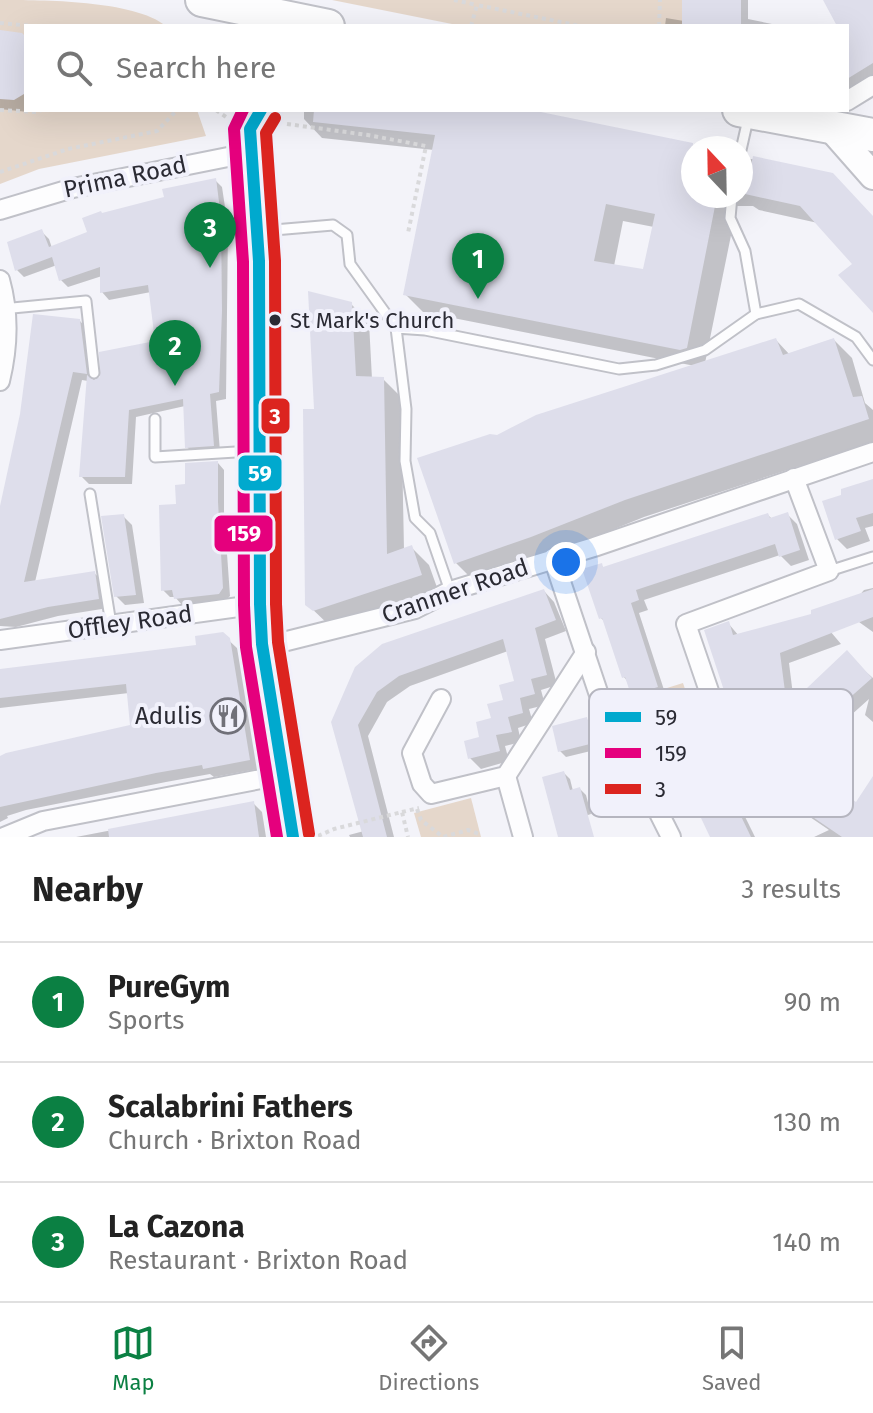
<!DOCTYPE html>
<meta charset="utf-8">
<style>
:root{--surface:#fff;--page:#f2f2f2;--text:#222;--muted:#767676;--line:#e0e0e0;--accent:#0b8043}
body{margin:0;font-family:"Fira Sans",sans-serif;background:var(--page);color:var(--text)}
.compass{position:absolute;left:681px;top:136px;width:72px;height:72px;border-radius:50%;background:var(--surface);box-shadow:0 8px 32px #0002;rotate:338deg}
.you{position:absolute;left:566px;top:562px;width:28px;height:28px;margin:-20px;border:6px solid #fff;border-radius:50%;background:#1a73e8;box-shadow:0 0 0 12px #1a73e833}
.badge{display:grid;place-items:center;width:52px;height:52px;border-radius:50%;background:var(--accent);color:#fff;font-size:26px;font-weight:700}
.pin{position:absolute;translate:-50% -66px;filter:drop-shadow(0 2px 4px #0008)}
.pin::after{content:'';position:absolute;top:42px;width:28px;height:24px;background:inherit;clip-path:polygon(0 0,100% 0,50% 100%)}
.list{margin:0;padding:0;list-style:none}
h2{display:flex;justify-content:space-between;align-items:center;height:104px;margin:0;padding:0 32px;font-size:34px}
h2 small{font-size:26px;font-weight:400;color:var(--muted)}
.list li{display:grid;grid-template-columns:52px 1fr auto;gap:24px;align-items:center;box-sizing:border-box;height:120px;padding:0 32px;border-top:2px solid var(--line)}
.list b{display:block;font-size:30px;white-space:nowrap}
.list p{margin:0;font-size:26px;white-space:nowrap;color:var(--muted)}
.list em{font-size:26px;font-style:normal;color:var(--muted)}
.icon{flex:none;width:44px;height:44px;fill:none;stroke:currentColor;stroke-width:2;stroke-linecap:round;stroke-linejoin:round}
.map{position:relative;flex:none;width:873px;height:837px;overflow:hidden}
.search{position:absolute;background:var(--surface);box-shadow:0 8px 32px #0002;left:24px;right:24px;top:24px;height:88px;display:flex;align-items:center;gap:20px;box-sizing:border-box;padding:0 28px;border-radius:0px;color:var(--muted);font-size:30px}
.sheet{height:464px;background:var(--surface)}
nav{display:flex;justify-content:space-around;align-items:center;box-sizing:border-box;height:112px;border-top:2px solid var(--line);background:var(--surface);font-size:22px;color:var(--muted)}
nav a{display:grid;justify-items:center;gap:4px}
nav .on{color:var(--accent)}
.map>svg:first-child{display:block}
.green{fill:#e5d7cb}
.shadow{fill:#0003;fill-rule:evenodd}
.building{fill:#dedeeb;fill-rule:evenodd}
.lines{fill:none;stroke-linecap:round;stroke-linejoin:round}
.lane-casing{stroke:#c0c1c8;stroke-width:13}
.street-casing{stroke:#c0c1c8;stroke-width:22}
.secondary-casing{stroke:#c0c1c8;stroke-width:30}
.highway-casing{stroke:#c0c1c8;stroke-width:36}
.path{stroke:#d9d9db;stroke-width:4;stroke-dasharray:4 4;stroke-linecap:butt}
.lane{stroke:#fdfdfe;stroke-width:9}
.street{stroke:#fdfdfe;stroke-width:18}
.secondary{stroke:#fdfdfe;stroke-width:26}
.highway{stroke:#fdfdfe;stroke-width:32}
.bus-1-casing{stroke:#f1f1fb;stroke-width:18}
.bus-2-casing{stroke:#f1f1fb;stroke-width:18}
.bus-3-casing{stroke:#f1f1fb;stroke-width:18}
.bus-1{stroke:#00a9ce;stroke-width:12}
.bus-2{stroke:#e5007d;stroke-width:12}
.bus-3{stroke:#dc241f;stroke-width:12}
.bus-dot{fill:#2a2a33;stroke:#f1f1fb;stroke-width:3}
.labels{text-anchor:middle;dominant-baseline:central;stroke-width:8;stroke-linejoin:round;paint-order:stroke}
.bus-label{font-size:22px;fill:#2a2a33;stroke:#f1f1fb;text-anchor:start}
.street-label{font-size:24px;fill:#2a2a33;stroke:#f1f1fb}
.poi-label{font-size:24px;fill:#2a2a33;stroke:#f1f1fb;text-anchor:end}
.key{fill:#f1f1fb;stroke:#b5b5bf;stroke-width:2}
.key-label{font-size:22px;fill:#2a2a33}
.line-badge{stroke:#f1f1fb;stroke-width:3}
.badge-label{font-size:22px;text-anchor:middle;font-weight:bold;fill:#fff}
</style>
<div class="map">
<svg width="873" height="837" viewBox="0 0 873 837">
<rect width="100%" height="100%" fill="#f3f3f9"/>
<g class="green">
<path d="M0 0C42 0 134 0 166 26H26V110H197L206 136 39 169 0 184Z"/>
<path d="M332 0H682L685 26H462Z"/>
<path d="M683 683 692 710 697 709 705 730 698 741 659 760 643 755 619 703Z"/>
<path d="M471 798 481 837H421L414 813Z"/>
</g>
<g class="shadow">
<path d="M684 0H748V19L782 26H665L666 18 684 21Z"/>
<path d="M825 0H873V75L849 90H847V26H839Z"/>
<path d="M0 32 26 39V110H31L28 112 0 109Z"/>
<path d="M304 110H522L706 148H693V196H741V159L746 158 832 175 873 217V310L854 264 818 223 759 210 753 206H737L705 363 776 340 790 355 834 340 852 358 865 403 873 410V442L644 517 550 555 473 580 455 562 497 437 695 366 423 312 405 294 434 150 322 138 304 119ZM623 221 654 227 645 271 614 266Z"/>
<path d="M215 180 222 187 228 227 226 399 216 401 220 452 194 454 187 447 185 406 136 417 132 484H89L82 477 88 381 82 380 35 582 94 573 104 582 108 608 58 616 16 627 0 626V511L80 321 89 331 95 382 157 343 151 292 109 300 102 292V276L68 287 61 280 57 265 24 277 17 270 42 232 49 239 52 248 90 233 102 215 166 199Z"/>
<path d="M351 304 369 322 372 379H383L401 397 404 550 411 547 429 565 439 593 332 628 307 604 316 411Z"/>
<path d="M218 463 224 470V511L230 596 226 600 182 605 175 597H170L163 590 187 486Z"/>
<path d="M873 481V526L865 528 870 541 847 549 837 539Z"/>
<path d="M787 514 797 524 809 560 791 566 780 555 644 600 648 610 639 613 666 696 642 704 632 694 628 682 624 677 606 623 601 618V565L605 569 768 515 772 519Z"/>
<path d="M123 516 132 525 144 603 125 605 116 596Z"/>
<path d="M873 588V632L845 612 864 590Z"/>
<path d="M544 591 554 602 566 631 545 639 557 685 541 690 545 705 529 709 533 723 518 728 521 742 505 746 509 761 481 769 470 758 517 682 508 651 410 686 387 702 368 736 394 837H350L349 835 364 831 333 722 357 668Z"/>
<path d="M728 623 739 636 825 625 841 644 789 663 794 703 865 671 873 678V722L865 715 869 699 830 734 813 757 822 766 815 775 857 804 873 780V837H814L829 830 785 800 776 790 784 778 745 747Z"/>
<path d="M222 634 238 649 258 769 214 777 210 774 166 782 26 810 7 816 8 818 0 822V757L132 727 129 693 0 708V671L198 647Z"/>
<path d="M587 720 593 726 599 749 566 757 560 751Z"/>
<path d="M715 766 725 776 755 837H713Z"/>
<path d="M564 773 570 779 573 791 580 789 586 795 591 814 585 816 591 837H560Z"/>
<path d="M253 803 262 812 266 837H76Z"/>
</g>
<g class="building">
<rect x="682" y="0" width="59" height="26"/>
<path d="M823 0H873V63L847 79V26H837Z"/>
<path d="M0 30 22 33 26 37V88L24 94 14 100 0 99Z"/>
<path d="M314 110H531L693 143V196H717L687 348 680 350 403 295 435 135 313 122ZM606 204 655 214 643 269 594 261Z"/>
<path d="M753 156 833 173 873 216V313L838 275 852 264 800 206 745 194Z"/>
<path d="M216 178 221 218 222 311 219 392 210 394 214 446 185 448 183 399 129 410 125 477H79L87 375 94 380 100 377 99 352 155 341 148 285 100 293V267L59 281 52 257 15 271 7 242 42 229 49 247 87 232 82 218 101 211 102 213 164 197 162 189Z"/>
<path d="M308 291 352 302 356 376 384 377 387 554 412 545 422 575 313 611 305 605 303 409H314Z"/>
<path d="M33 314 80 319 87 374 73 372 24 582 95 571 99 599 48 607 0 619V506L20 414Z"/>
<path d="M776 338 783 355 834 338 853 397 862 396 869 419 625 500 531 537 454 564 417 458 490 434 497 435 536 415Z"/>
<path d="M218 461V502L223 588 219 594 174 599 172 590 161 591 159 505 176 504 175 485 185 484V463Z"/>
<path d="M873 479V513L856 518 861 531 835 540 822 501 841 495V489Z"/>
<path d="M788 512 800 550 779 557 775 544 636 590 639 600 631 603 658 687 631 695 625 677 622 678 602 618 599 619 582 569 602 563 603 567 768 513 770 518Z"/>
<path d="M124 514 136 595 114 597 101 516Z"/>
<path d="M544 589 556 620 535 628 547 675 531 679 535 694 520 698 523 713 508 717 512 732 496 735 500 751 468 759 464 741 479 737 476 722 491 718 487 704 503 700 499 685 514 681 503 639 399 676 377 692 358 725 387 837H363L331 722 355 667 382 644Z"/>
<path d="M873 589V617L780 653 787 707 847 650 872 678 820 724 804 746 814 755 806 765 856 802 873 776V837H842L773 790 783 776 743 748 704 630 729 621 733 635 811 614V610Z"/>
<path d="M223 632 230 638 250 760 203 769 202 765 156 773 0 807V756L6 753 130 725 126 684 0 698V669L196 645 195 636Z"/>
<path d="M587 717 594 743 558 752 552 726Z"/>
<path d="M710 766H717L751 837H710L683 780Z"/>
<path d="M564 771 570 790 580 787 594 837H558L542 777Z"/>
<path d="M254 801 259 837H109L108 829Z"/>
</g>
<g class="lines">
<defs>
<g id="lane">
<path d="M741 150 748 119"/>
<path d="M732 196 730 218 745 251 756 314 799 304 856 337 873 360"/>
<path d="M262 231 333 225 347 235 350 264 396 328"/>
<path d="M2 309 86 301 94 373"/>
<path d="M155 419V457L252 451"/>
<path d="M90 494 111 624"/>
<path d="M829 571 873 557"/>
<path d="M450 591 430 533 415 518 405 461 406 409 396 328 425 330 619 369 656 365 705 350 756 314"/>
</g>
<g id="street">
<path d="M847 101 873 85"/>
<path d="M0 210 73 188 253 152"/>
<path d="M0 280C9 312 8 348 0 381"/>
<path d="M553 558 598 692 671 837"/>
<path d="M0 640 260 604"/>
<path d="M262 644 283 642 415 609 450 591 594 547 873 452"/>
<path d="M441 699 412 753 422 784 431 794 506 776 586 652"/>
<path d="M506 776 523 837"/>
<path d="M646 786 717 746 723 732 686 624 829 571 794 478"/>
<path d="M4 837 43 821 282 775"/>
</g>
<path id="secondary" d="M829 126 873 176"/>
<g id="highway">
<path d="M202 0 328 26"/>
<path d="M261 110 250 129 259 261 260 604 262 644 293 837"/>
<path d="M739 110 873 135"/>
</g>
</defs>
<use href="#lane" class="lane-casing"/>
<use href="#street" class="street-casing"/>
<use href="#secondary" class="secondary-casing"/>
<use href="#highway" class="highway-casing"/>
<g class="path">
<path d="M454 0 477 5"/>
<path d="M0 23 32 26"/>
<path d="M471 26 477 5 580 26"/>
<path d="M659 26 660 0"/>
<path d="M0 110 37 112 42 110"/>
<path d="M216 110 229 119"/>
<path d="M287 124 368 135 426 146 408 233"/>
<path d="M0 172 68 149 157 131 177 110"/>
<path d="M417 809 421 820 443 837 468 830 479 834"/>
<path d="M402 812 419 808"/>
<path d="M318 836 334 829 402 812 408 837"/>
</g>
<use href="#lane" class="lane"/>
<use href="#street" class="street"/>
<use href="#secondary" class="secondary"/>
<use href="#highway" class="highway"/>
<defs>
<path id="bus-1" d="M261 110 250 129 259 261 260 604 262 644 293 837"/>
<path id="bus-2" d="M243 110 234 129 243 262 244 605 246 647 277 837"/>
<path id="bus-3" d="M275 118 266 133 275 261 276 604 278 642 309 834"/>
</defs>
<use href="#bus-1" class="bus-1-casing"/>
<use href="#bus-2" class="bus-2-casing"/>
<use href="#bus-3" class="bus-3-casing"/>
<use href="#bus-1" class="bus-1"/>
<use href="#bus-2" class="bus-2"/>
<use href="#bus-3" class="bus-3"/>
</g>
<defs>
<symbol id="restaurant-ring" viewBox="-11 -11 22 22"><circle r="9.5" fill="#f1f1fb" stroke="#707078" stroke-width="1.5"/><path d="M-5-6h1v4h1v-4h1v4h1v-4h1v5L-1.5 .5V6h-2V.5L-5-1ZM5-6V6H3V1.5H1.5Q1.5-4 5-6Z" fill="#707078"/></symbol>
</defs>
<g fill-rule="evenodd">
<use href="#restaurant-ring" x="208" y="696" width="40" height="40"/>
</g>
<circle class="bus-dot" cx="275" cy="320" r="7"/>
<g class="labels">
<g class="bus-label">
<text x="290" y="320">St Mark's Church</text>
</g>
<g class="street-label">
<text transform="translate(125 177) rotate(-12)">Prima Road</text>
<text transform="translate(455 591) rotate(-19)">Cranmer Road</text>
<text transform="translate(130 622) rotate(-8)">Offley Road</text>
</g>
<g class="poi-label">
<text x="202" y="716">Adulis</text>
</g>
</g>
<rect x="589" y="689" width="264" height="128" rx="12" class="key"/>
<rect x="605" y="712" width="36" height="10" fill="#00a9ce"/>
<rect x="605" y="748" width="36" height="10" fill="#e5007d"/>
<rect x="605" y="784" width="36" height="10" fill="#dc241f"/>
<g class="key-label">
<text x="655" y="725">59</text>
<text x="655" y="761">159</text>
<text x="655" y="797">3</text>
</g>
<g class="line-badge">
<rect x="260" y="397" width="31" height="38" rx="8" fill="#dc241f"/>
<rect x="237" y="454" width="46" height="38" rx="8" fill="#00a9ce"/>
<rect x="213" y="514" width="61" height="39" rx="8" fill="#e5007d"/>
</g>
<g class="badge-label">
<text x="275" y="424">3</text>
<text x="260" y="481">59</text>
<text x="244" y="541">159</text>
</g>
</svg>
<svg class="compass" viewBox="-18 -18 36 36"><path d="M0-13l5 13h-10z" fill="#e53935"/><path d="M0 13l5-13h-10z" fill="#767676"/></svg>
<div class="you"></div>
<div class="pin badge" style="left:478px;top:299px">1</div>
<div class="pin badge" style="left:175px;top:386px">2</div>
<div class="pin badge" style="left:210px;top:268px">3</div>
<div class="search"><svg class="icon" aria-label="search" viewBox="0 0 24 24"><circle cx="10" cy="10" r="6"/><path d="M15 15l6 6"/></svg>Search here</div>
</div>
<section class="sheet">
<h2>Nearby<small>3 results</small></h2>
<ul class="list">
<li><span class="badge">1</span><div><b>PureGym</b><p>Sports</p></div><em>90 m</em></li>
<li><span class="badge">2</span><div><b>Scalabrini Fathers</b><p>Church · Brixton Road</p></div><em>130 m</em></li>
<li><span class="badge">3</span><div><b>La Cazona</b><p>Restaurant · Brixton Road</p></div><em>140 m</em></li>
</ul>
</section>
<nav>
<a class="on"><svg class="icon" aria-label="map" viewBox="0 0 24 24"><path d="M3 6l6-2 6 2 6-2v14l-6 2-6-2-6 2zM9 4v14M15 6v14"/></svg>Map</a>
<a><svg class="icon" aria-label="directions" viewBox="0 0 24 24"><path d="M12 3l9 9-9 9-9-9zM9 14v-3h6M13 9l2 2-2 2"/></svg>Directions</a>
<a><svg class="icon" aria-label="saved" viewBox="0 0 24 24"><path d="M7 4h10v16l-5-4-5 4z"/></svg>Saved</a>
</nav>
